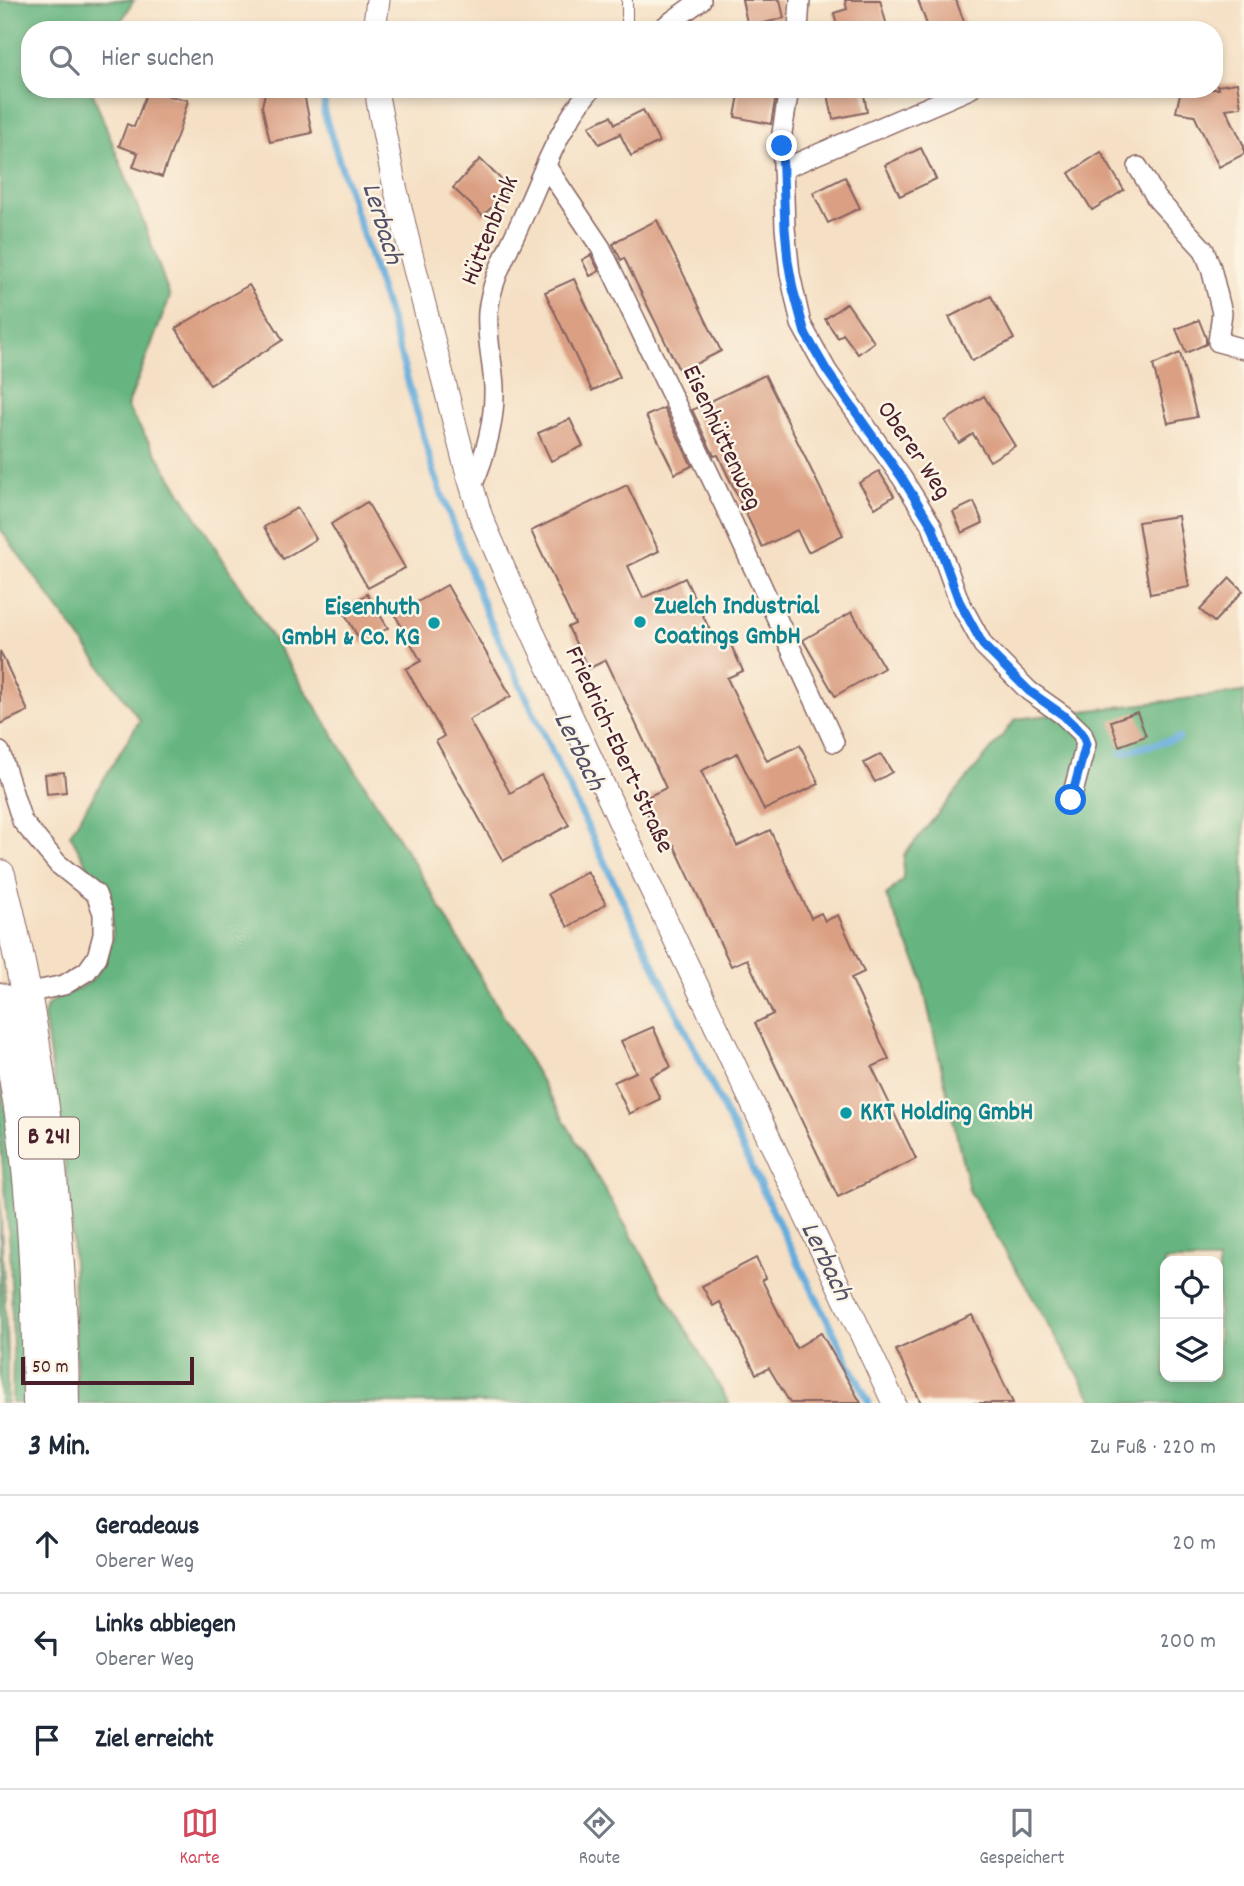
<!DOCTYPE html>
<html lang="de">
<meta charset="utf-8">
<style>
:root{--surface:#fff;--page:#f6f6f7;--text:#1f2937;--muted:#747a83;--line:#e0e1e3;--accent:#d1495b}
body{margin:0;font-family:Dekko,sans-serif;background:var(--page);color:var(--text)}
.controls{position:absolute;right:21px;bottom:21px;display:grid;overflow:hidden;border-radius:14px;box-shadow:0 4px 10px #0003}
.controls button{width:63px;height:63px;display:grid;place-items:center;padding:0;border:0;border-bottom:2px solid var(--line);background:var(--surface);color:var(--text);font:35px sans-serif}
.scale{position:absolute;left:21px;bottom:18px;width:173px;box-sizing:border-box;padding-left:7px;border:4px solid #4a1f2b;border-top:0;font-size:19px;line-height:24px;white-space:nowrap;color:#4a1f2b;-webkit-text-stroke:5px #fcf5e5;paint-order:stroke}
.stop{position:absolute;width:21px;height:21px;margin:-16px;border:5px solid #1a73e8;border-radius:50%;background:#fff}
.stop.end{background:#1a73e8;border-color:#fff;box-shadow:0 2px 7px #0008}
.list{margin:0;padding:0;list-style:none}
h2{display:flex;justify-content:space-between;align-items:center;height:91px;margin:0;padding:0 28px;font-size:30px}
h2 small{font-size:23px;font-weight:400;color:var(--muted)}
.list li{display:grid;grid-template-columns:46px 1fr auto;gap:21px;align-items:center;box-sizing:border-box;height:98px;padding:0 28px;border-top:2px solid var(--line)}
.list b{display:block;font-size:26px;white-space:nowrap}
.list p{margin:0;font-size:23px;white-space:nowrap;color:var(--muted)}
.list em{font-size:23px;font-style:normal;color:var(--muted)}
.icon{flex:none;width:38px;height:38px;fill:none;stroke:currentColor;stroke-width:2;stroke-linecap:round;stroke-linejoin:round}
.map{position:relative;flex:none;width:1244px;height:1403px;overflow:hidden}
.search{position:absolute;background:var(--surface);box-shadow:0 4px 10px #0003;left:21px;right:21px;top:21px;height:77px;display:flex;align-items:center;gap:18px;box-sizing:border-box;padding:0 24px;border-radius:28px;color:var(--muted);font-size:26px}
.sheet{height:385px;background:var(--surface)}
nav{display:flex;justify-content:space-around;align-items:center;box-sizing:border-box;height:98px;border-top:2px solid var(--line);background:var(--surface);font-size:19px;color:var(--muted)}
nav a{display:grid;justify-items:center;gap:4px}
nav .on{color:var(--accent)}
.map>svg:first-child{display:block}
.forest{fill:#66b580;stroke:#586a56;stroke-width:2;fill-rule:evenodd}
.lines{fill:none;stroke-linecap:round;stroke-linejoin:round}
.stream{stroke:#64acdb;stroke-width:7}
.building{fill:#dba084}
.service-casing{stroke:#866361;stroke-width:12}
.minor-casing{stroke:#866361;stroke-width:22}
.tertiary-casing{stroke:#866361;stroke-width:25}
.primary-casing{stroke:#866361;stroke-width:32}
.service{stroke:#fff;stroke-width:10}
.minor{stroke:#fff;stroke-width:19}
.tertiary{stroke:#fff;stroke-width:23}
.primary{stroke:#fff;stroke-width:30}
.route{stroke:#1a73e8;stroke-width:9}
.culture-dot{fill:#0f9aa8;stroke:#fcf5e5;stroke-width:2.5}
.labels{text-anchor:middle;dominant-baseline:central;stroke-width:5;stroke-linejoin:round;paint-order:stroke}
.shield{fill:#fcf5e5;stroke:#7f5f63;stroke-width:2}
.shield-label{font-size:24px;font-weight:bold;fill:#4a1f2b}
.street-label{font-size:26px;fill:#4a1f2b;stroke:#fcf5e5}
.culture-label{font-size:26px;font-weight:bold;fill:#0d838f;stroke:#fcf5e5;text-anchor:start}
.water-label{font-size:28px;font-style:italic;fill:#535069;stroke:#fcf5e5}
</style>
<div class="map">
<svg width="1244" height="1403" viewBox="0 0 1244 1403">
<rect width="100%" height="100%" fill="#fcf5e5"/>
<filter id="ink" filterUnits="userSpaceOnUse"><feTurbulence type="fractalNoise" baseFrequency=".0143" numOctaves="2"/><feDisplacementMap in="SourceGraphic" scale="14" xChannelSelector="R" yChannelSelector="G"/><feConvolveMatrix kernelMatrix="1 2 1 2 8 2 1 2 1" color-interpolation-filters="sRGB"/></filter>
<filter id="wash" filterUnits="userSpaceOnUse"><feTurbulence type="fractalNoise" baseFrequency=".00686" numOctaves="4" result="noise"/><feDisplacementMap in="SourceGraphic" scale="28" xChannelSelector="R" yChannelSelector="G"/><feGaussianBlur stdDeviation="1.57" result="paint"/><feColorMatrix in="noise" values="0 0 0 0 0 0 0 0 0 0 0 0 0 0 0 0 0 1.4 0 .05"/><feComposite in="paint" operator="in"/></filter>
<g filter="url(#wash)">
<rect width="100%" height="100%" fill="#f5e0c5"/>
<g class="forest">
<path d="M0 0H134L116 30H30V89H91L143 221 170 297 127 407 417 868 729 1403H77L72 1229 63 1144 44 1016 47 1006 58 997 82 987 92 980 106 961 113 937 111 909 70 834 140 720 0 529Z"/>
<path d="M1244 691V1403H1095L969 1190 919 968 886 896 903 879 904 855 1016 719 1243 692ZM1165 1261H1218V1377H1165Z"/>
<path d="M0 1064 20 1235 26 1403H12L13 1351 10 1248 0 1135Z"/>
<path d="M0 1195 7 1351V1403H0Z"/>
</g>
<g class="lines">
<g class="stream">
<path d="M325 89 324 113 392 325 434 473 486 612 610 874 782 1230 869 1403"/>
<path d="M1121 753 1179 738"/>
</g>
</g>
<g id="blocks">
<g class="building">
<path d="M742 0H780L784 18 748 27Z"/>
<path d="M845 0H880L888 30H838L834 13 847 9Z"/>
<path d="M918 0H956L967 30H929Z"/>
<path d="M1237 83 1241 107 1226 109 1244 146V154L1219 167 1194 115 1176 112 1181 89H1218L1217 86Z"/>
<path d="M148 89H170L169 96 188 100 180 128 162 177 133 167 138 153 119 146 127 124 134 127Z"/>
<path d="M266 89H303L312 133 270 142 262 106Z"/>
<path d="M740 89H777L771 124 735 117Z"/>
<path d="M827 89H863L867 112 833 119Z"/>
<path d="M643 110 659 142 631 156 619 132 620 134 599 144 589 126 611 116 615 124Z"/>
<path d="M921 148 936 179 900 196 885 165Z"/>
<path d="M1101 152 1124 190 1092 210 1069 173Z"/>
<path d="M480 159 510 188 483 216 453 188Z"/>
<path d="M845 177 860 208 828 223 813 193Z"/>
<path d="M657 220 721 351 680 372 624 258 621 260 613 244 617 242 616 241Z"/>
<path d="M591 255 599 271 590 276 582 260Z"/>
<path d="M574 279 620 377 592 391 545 292Z"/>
<path d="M249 285 283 340 210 385 176 328Z"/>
<path d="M991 296 1014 339 972 361 949 317Z"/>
<path d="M847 303 874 342 858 354 843 334 838 338 825 319Z"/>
<path d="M1199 320 1206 338V344L1186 353 1176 329Z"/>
<path d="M1180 353 1197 417 1168 423 1153 365Z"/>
<path d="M765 375 843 535 808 552 797 530 762 547 718 455 714 456 692 410Z"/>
<path d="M984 396 1015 446 990 461 973 434 959 443 945 421Z"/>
<path d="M664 408 692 466 675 474 646 416Z"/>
<path d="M570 419 583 446 551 461 538 433Z"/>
<path d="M879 471 894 496 875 508 859 483Z"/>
<path d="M627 485 659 551 628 566 643 598 685 578 713 637 725 632 743 671 727 678 767 761 800 745 819 784 764 810 737 753 701 771 737 846 770 830 811 918 821 913 825 921 838 915 864 972 851 978 889 1059 872 1067 916 1159 838 1197 755 1023 773 1014 747 959 731 966 674 845 664 850 641 800 666 788 606 660 588 669 568 627 575 624 531 531Z"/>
<path d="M367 502 405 568 368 588 331 524Z"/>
<path d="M974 502 983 523 962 533 953 512Z"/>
<path d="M297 508 316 539 283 559 264 527Z"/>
<path d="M1178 516 1189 587 1150 594 1138 522Z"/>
<path d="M1230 578 1243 591 1214 622 1200 610Z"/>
<path d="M447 585 511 696 469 720 510 793 541 775 569 825 503 861 436 741 444 736 406 669 421 661 395 615Z"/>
<path d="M367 594 388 628 362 644 342 609Z"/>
<path d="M852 612 884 668 835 696 803 640Z"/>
<path d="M0 651 28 711 0 724Z"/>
<path d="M1137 712 1146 736 1119 746 1111 721Z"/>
<path d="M881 754 892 772 875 782 864 763Z"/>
<path d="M64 772 66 792 47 794 45 774Z"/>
<path d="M587 871 606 904 568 927 548 894Z"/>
<path d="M653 1027 671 1067 650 1077 660 1099 629 1114 614 1082 636 1072 621 1041Z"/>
<path d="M756 1258 766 1278 762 1280 796 1348 821 1333 861 1403H790L769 1368 756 1374 720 1302 713 1306 702 1286Z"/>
<path d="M972 1315 1013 1403H921L896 1350Z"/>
</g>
</g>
</g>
<g filter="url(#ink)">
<use href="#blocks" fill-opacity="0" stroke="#866361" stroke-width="2"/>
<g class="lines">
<defs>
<path id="service" d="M627 0V30"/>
<g id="minor">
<path d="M660 30 701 0"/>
<path d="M798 30 800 0"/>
<path d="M789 89 782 133 785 228 790 274 801 324 827 371 902 478 932 526 959 601 983 645 1029 691 1063 715 1082 733 1086 744 1071 800"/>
<path d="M546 166 601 248 730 517 834 742"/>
<path d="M1138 167 1157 199 1204 250 1211 268 1222 313 1218 342 1244 349"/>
<path d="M783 169 970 89"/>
<path d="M472 486C486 454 495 422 494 387 493 363 486 337 488 312 491 279 510 247 523 217 543 173 559 126 591 89"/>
<path d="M0 752 22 821 58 864 96 894 103 913V935L97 957 87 971 64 985 27 993"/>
</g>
<g id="tertiary">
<path d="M374 30 378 0"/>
<path d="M377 89 378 101 393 178 410 250 465 464 481 517 509 581 638 861 894 1403"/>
</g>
<g id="primary">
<path d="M0 875C44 1048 62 1225 64 1403"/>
<path d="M0 998C9 1049 19 1100 25 1151 35 1235 37 1319 38 1403"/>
</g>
</defs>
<use href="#service" class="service-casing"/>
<use href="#minor" class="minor-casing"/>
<use href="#tertiary" class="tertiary-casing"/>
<use href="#primary" class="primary-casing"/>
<use href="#service" class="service"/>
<use href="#minor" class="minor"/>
<use href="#tertiary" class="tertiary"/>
<use href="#primary" class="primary"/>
</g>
</g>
<g class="lines" filter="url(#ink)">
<path class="route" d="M782 146 785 228 788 261 793 289 805 333 827 371 902 478 932 526 959 601 983 645 1029 691 1063 715 1082 733 1086 744 1071 800"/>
</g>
<g class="culture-dot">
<circle cx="640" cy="622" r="7"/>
<circle cx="434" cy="623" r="7"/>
<circle cx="846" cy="1113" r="7"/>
</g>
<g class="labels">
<rect class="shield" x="19" y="1117.5" width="60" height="41" rx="5"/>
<g class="shield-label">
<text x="49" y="1138">B 241</text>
</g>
<g class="street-label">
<text transform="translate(491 231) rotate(-68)">Hüttenbrink</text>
<text transform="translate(721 438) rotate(65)">Eisenhüttenweg</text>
<text transform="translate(913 451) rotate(56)">Oberer Weg</text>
<text transform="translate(618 750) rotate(65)">Friedrich-Ebert-Straße</text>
</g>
<g class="culture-label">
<text x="654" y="607">Zuelch Industrial<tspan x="654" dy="30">Coatings GmbH</tspan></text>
<text x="420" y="608" text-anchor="end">Eisenhuth<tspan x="420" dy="30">GmbH &amp; Co. KG</tspan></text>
<text x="860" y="1113">KKT Holding GmbH</text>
</g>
<g class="water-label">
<text transform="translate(380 224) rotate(73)">Lerbach</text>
<text transform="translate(577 752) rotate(64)">Lerbach</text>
<text transform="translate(824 1262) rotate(64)">Lerbach</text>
</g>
</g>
</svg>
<div class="controls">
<button><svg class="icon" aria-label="locate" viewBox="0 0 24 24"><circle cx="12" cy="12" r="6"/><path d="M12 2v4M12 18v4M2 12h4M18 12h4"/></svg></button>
<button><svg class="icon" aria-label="layers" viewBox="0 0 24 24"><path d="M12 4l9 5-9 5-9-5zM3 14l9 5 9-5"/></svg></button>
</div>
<div class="scale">50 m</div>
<div class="stop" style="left:1071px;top:800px"></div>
<div class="stop end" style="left:782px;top:146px"></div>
<div class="search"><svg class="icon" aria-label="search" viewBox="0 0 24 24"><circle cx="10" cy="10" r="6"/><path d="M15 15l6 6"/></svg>Hier suchen</div>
</div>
<section class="sheet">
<h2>3 Min.<small>Zu Fuß · 220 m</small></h2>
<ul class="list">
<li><svg class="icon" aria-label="ahead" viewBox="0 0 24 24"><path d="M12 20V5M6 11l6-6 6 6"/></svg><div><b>Geradeaus</b><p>Oberer Weg</p></div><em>20 m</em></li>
<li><svg class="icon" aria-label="left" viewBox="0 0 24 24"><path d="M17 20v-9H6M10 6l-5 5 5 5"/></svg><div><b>Links abbiegen</b><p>Oberer Weg</p></div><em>200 m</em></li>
<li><svg class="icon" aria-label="arrive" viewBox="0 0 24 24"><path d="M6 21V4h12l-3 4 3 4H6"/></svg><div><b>Ziel erreicht</b></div></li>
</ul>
</section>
<nav>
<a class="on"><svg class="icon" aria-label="map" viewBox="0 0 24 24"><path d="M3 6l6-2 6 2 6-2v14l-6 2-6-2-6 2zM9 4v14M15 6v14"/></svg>Karte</a>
<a><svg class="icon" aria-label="directions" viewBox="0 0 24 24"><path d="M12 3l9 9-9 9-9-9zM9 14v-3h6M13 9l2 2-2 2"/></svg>Route</a>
<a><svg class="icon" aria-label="saved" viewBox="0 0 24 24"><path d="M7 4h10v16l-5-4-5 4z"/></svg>Gespeichert</a>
</nav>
